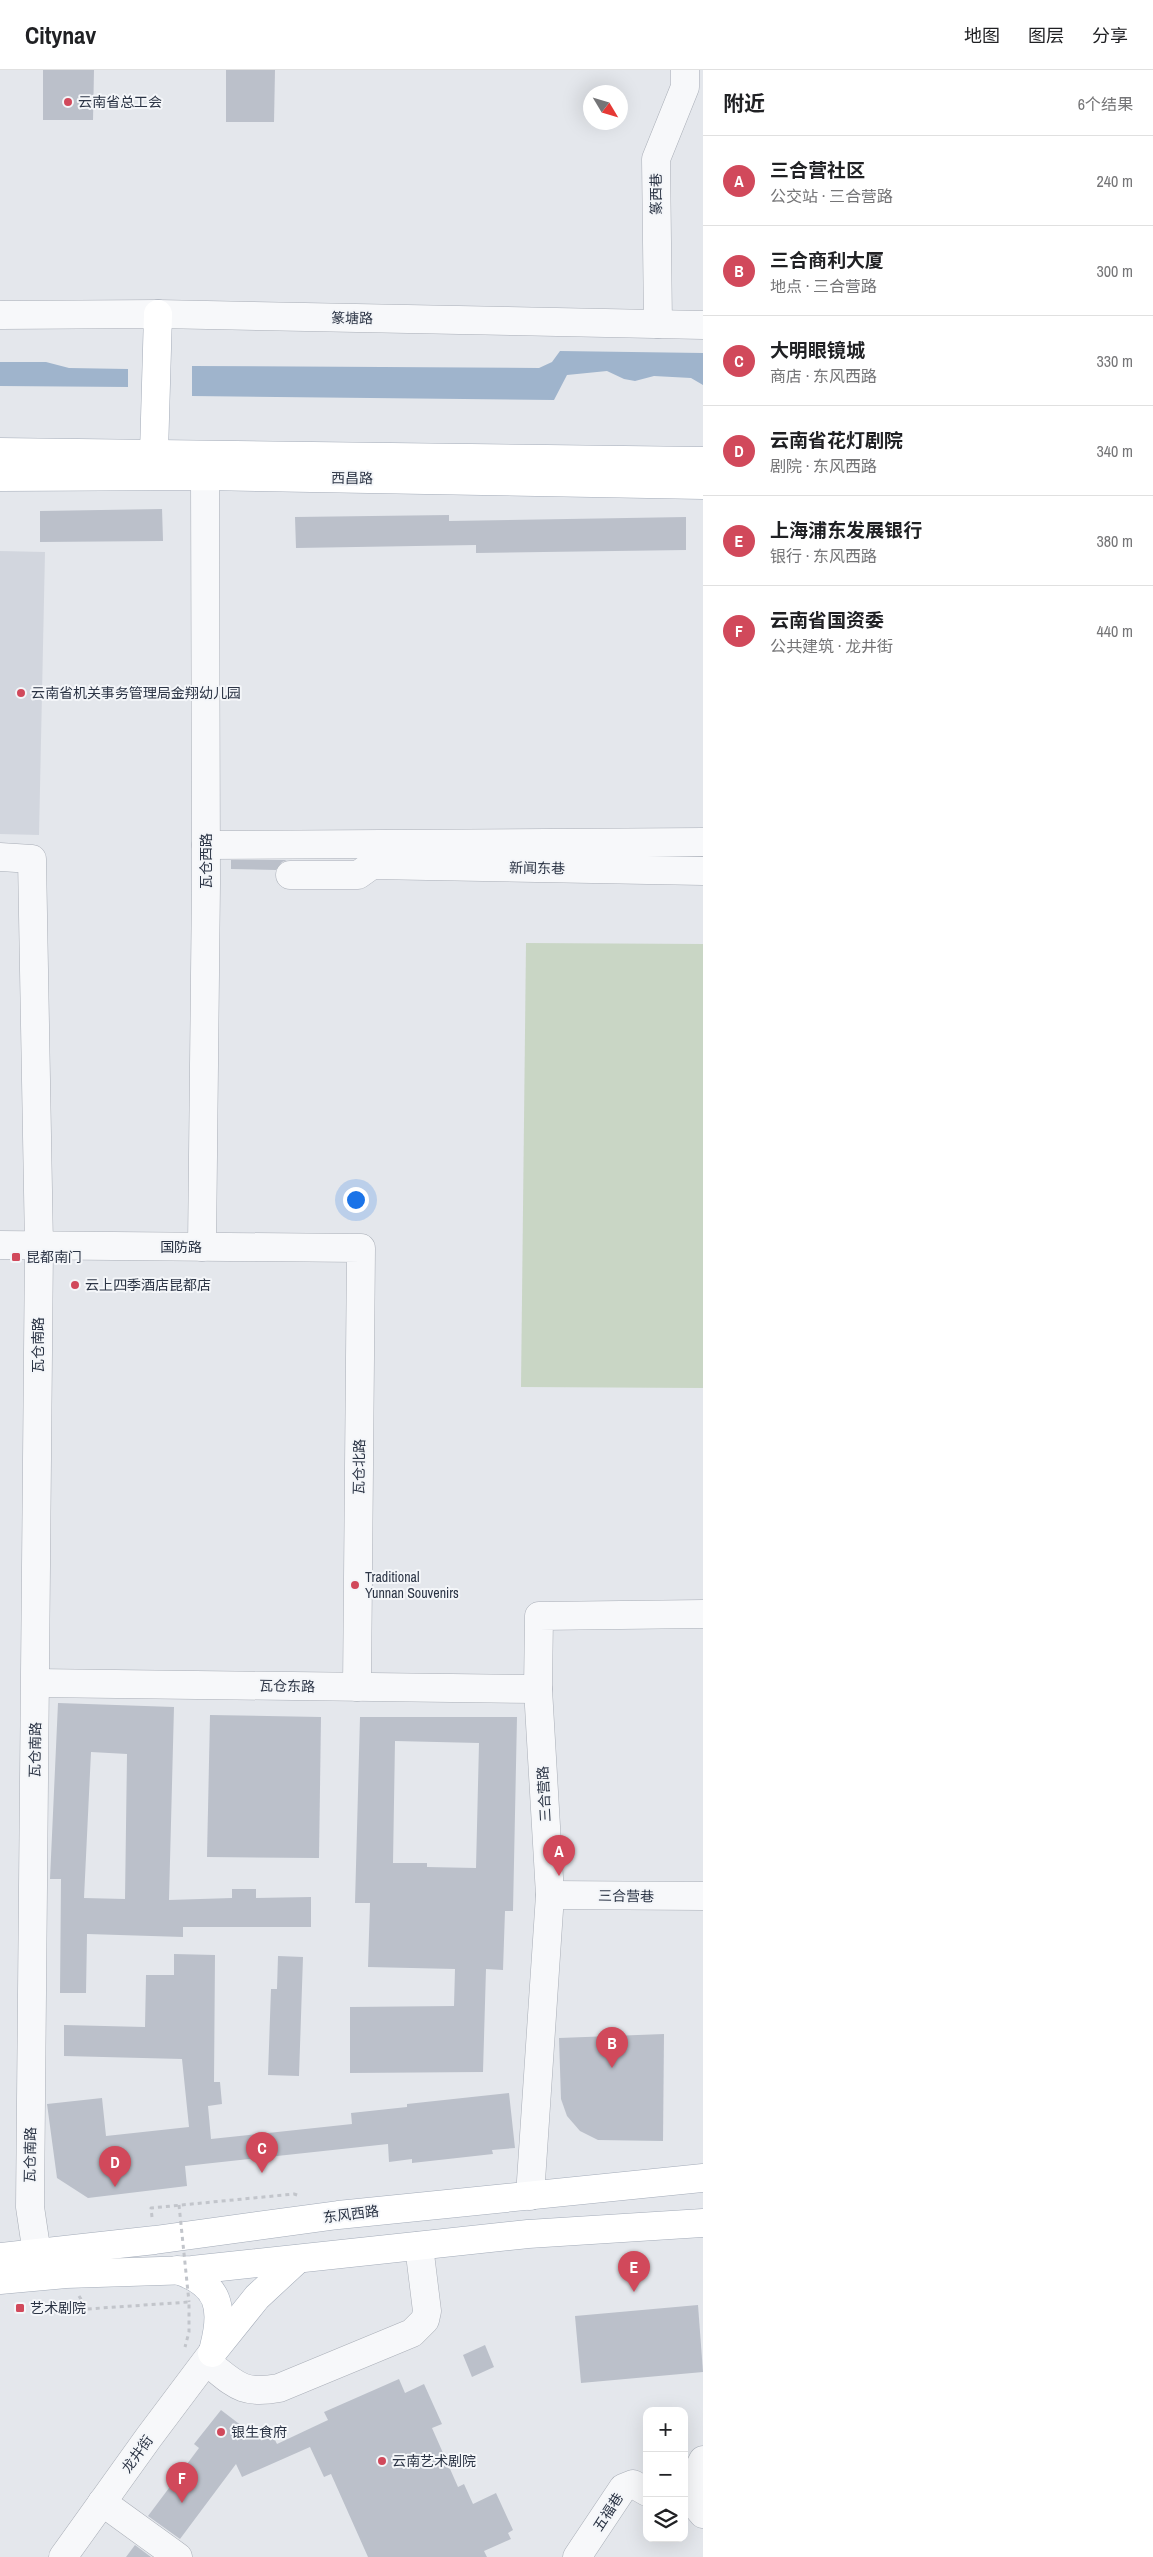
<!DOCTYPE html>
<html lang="zh">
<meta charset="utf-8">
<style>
:root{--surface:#fff;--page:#f2f2f2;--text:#202124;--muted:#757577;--line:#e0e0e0;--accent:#d1495b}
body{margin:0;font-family:"Archivo Narrow","Noto Sans SC",sans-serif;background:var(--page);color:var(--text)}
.controls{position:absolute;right:15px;bottom:15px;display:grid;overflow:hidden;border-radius:10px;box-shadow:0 5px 20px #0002}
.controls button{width:45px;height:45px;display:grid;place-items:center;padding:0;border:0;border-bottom:1px solid var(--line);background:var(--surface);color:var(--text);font:25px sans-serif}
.compass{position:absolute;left:583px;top:15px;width:45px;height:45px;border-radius:50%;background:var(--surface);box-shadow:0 5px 20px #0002;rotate:128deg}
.you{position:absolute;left:355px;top:1129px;width:18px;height:18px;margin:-12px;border:4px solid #fff;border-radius:50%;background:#1a73e8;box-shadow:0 0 0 8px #1a73e833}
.badge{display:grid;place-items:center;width:32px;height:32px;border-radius:50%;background:var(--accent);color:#fff;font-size:16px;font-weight:700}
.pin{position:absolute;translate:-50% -41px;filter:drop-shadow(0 1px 2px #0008)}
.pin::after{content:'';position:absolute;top:26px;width:18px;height:15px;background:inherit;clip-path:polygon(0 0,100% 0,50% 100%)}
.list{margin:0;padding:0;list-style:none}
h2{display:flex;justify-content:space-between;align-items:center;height:65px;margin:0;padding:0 20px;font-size:21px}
h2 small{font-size:16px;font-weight:400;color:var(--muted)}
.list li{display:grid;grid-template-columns:32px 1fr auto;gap:15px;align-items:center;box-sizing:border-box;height:90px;padding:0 20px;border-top:1px solid var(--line)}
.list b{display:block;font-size:19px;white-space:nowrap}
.list p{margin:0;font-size:16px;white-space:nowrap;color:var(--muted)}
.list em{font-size:16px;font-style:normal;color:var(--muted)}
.icon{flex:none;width:28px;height:28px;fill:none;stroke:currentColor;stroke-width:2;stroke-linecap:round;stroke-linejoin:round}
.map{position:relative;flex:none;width:703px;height:2487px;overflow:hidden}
header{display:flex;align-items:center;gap:30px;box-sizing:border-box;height:70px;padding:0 25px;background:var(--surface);border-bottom:1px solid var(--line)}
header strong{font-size:24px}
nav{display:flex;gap:28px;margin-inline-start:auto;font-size:18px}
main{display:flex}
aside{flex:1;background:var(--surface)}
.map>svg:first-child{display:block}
.built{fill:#d2d6de}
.green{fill:#c9d6c5}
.water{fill:#9fb4cc}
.building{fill:#bbc0ca;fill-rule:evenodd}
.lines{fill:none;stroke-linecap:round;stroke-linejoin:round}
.minor-casing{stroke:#a9aeb7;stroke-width:29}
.major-casing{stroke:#a3abb8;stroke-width:29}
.path{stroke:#c2c5cb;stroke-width:3;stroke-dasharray:4 4;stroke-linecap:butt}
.minor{stroke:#f7f8fa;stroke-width:28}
.major{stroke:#fff;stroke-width:28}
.path-bridge{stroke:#c2c5cb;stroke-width:3;stroke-dasharray:4 4;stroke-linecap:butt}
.poi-dot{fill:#d1495b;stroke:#f4f6f9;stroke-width:2}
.labels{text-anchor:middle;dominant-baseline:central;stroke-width:4;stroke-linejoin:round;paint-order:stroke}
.poi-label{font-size:14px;fill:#2b3445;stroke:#f4f6f9;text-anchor:start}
.street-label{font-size:14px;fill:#2b3445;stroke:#f4f6f9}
</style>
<header>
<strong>Citynav</strong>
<nav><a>地图</a><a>图层</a><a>分享</a></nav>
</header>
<main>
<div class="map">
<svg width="703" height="2487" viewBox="0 0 703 2487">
<rect width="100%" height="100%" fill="#e4e7ec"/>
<path class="built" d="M0 481 45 482 39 765 0 764Z"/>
<path class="green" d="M526 873 703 874V1318L521 1317Z"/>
<g class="water">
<path d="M560 281 703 283V315L691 308 654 306 635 311 624 309 607 301 567 305 554 330 192 326V296L539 298 552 292Z"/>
<path d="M0 292H46L69 298 128 299V317L0 316Z"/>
</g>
<g class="building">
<path d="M43 0H94L93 50H43Z"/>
<path d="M226 0H275L274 52H226Z"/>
<path d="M162 439 163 471 40 472V441Z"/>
<path d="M449 445V451L686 447V480L476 483V475L296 478 295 447Z"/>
<path d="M231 790H287L282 792 276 800 231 799Z"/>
<path d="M58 1633 174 1637 169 1830 232 1828V1819H256V1828L311 1827V1857H183V1867L87 1864 86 1923H60L61 1809H50ZM91 1682 127 1684 125 1829 84 1828Z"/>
<path d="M210 1645 321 1647 319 1788 207 1787Z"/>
<path d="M360 1647H517L513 1841H505L503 1900 486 1899 483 2002 350 2003V1937L454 1936 455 1899 368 1897 370 1833H355ZM395 1671 479 1673 476 1798 427 1797V1793H393Z"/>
<path d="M174 1884 215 1885 214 2012H220L222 2034 208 2036 211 2069 352 2054 351 2043 407 2037V2034L509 2023 515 2078 492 2080 493 2084 412 2093V2089L389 2092 388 2074 185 2096 187 2116 88 2128 57 2108 47 2034 102 2028 106 2066 189 2057 182 1989 64 1986V1955L145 1957 146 1905H174Z"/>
<path d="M278 1886 303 1887 299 2006 268 2005 271 1919H277Z"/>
<path d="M664 1964 663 2071 598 2070 580 2061 567 2046 561 2029 559 1968Z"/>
<path d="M698 2235 703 2302 581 2313 575 2246Z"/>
<path d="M485 2275 494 2297 472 2307 463 2285Z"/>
<path d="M399 2309 405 2323 424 2314 442 2354 432 2358 458 2417 464 2414 473 2434 496 2423 513 2460 508 2463 511 2469 484 2481 487 2487H368L331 2404 324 2407 310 2377 242 2407 236 2394 180 2469 148 2446 199 2378 194 2374 221 2340 255 2366 270 2360 277 2374 328 2350 324 2342Z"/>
<path d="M135 2475 151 2487H126Z"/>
</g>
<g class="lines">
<defs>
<g id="minor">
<path d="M0 245 158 244 703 255"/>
<path d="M658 254 656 89 685 17V0"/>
<path d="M206 775 703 772"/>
<path d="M0 787 32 789 39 1176 30 2137 37 2184"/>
<path d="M290 805H358L372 795 703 801"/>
<path d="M0 1175 361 1178 357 1617"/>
<path d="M202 1177 206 813 205 406"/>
<path d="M36 1613 538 1619"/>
<path d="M550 1825 703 1826"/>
<path d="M530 2126 550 1825 538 1619 539 1546 703 1544"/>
<path d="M207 2292C235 2314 241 2325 279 2318L412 2263 425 2250 427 2241 419 2176"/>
<path d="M703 2390 697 2402 693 2432 703 2444"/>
<path d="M102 2432 178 2487"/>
<path d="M63 2487 149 2367 212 2283"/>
<path d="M577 2487 623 2418 633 2414 647 2422"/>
</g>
<g id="major">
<path d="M0 382 703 391"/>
<path d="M154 383 158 244"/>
<path d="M0 407 205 406 703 415"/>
<path d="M0 2187 155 2170 338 2145 703 2108"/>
<path d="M177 2200C220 2214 224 2238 214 2277"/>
<path d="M0 2210 66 2204 192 2200 528 2164 703 2153"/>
<path d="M212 2283 257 2227 298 2189"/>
</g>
</defs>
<use href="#minor" class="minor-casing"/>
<use href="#major" class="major-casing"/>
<g class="path">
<path d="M152 2147 151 2138 294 2124 300 2126"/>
<path d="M79 2226 87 2239 189 2232V2262L185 2277"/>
</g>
<use href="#minor" class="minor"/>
<use href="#major" class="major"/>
<path class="path-bridge" d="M179 2135 189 2232"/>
</g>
<g class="poi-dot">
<circle cx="68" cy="32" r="5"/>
<circle cx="21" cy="623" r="5"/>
<rect x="11" y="1182" width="10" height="10" rx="2.5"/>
<circle cx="75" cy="1215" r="5"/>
<circle cx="355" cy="1515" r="5"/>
<rect x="15" y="2233" width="10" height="10" rx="2.5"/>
<circle cx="221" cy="2362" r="5"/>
<circle cx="382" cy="2391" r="5"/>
</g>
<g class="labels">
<g class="poi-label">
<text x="78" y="32">云南省总工会</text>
<text x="31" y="623">云南省机关事务管理局金翔幼儿园</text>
<text x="26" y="1187">昆都南门</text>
<text x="85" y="1215">云上四季酒店昆都店</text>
<text x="365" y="1507">Traditional<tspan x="365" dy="16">Yunnan Souvenirs</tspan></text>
<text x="30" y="2238">艺术剧院</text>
<text x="231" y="2362">银生食府</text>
<text x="392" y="2391">云南艺术剧院</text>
</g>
<g class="street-label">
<text transform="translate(656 124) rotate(-91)">篆西巷</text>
<text transform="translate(352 248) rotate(1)">篆塘路</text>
<text transform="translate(352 408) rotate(1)">西昌路</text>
<text transform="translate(206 791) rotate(-90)">瓦仓西路</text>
<text transform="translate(537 798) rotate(1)">新闻东巷</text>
<text x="181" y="1177">国防路</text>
<text transform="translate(38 1275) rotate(-90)">瓦仓南路</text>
<text transform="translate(359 1397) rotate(-89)">瓦仓北路</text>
<text transform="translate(287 1616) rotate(1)">瓦仓东路</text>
<text transform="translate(35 1680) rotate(-89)">瓦仓南路</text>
<text transform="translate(544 1724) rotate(-93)">三合营路</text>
<text transform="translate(626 1826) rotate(1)">三合营巷</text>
<text transform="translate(30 2085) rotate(-89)">瓦仓南路</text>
<text transform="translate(351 2144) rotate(-7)">东风西路</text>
<text transform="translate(137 2384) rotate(-54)">龙井街</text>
<text transform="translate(608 2442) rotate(-57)">五福巷</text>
</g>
</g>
</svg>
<div class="controls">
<button>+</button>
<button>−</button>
<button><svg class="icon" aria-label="layers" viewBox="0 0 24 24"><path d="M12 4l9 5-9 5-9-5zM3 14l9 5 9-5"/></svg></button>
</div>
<svg class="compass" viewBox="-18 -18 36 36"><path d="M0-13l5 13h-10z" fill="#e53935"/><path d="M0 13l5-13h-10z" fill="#757577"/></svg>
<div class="you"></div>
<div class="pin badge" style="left:559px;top:1806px">A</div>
<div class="pin badge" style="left:612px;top:1998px">B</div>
<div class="pin badge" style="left:262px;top:2103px">C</div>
<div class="pin badge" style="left:115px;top:2117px">D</div>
<div class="pin badge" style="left:634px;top:2222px">E</div>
<div class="pin badge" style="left:182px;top:2433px">F</div>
</div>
<aside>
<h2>附近<small>6个结果</small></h2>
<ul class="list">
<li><span class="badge">A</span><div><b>三合营社区</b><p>公交站 · 三合营路</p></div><em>240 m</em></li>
<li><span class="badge">B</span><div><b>三合商利大厦</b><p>地点 · 三合营路</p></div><em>300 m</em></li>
<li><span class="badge">C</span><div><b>大明眼镜城</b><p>商店 · 东风西路</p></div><em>330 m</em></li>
<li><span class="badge">D</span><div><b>云南省花灯剧院</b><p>剧院 · 东风西路</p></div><em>340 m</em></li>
<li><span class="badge">E</span><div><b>上海浦东发展银行</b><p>银行 · 东风西路</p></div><em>380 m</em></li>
<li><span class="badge">F</span><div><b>云南省国资委</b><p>公共建筑 · 龙井街</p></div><em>440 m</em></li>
</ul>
</aside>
</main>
